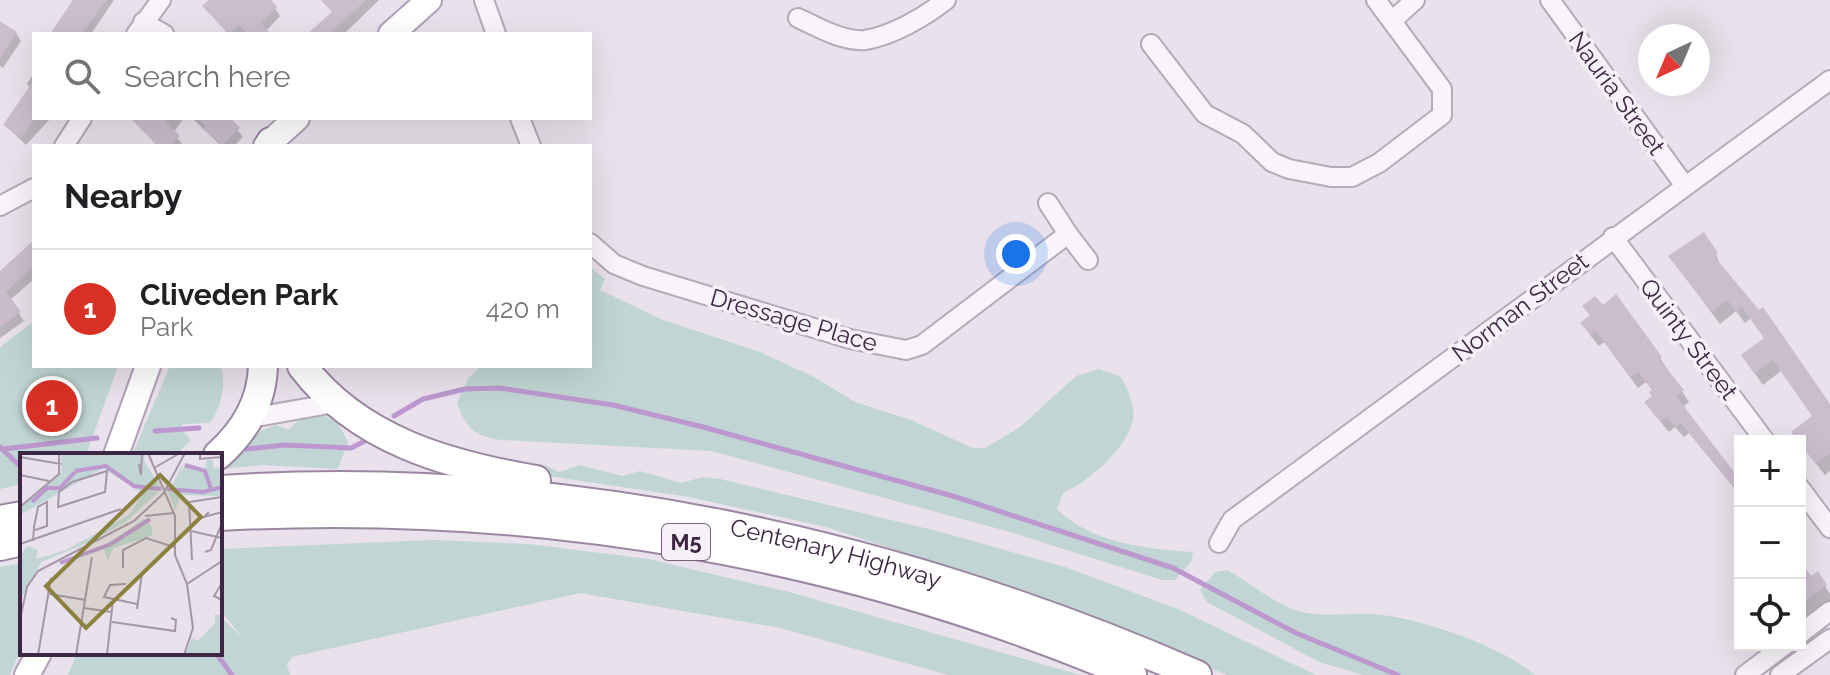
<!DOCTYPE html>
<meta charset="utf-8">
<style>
:root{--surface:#fff;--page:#f2f2f2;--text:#202124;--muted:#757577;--line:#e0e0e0;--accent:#d93025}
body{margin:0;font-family:Raleway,sans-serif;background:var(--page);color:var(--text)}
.controls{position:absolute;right:24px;bottom:24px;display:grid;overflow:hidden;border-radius:0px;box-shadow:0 8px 32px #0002}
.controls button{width:72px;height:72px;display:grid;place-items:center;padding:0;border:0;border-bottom:2px solid var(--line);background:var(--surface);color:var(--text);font:40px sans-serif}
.compass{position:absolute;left:1638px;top:24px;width:72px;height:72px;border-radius:50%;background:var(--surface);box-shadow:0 8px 32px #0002;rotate:224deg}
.you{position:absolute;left:1016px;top:254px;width:28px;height:28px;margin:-20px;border:6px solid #fff;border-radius:50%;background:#1a73e8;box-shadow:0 0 0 12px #1a73e833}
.badge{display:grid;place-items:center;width:52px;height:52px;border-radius:50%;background:var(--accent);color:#fff;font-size:26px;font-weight:700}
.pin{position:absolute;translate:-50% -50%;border:4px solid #fff;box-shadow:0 2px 8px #0006}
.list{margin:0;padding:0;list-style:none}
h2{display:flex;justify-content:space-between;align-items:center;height:104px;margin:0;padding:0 32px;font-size:34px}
h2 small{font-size:26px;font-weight:400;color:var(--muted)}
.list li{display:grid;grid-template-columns:52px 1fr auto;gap:24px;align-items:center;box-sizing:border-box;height:120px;padding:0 32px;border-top:2px solid var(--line)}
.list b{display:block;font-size:30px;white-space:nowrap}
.list p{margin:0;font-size:26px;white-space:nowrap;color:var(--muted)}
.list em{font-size:26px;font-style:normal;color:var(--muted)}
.icon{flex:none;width:44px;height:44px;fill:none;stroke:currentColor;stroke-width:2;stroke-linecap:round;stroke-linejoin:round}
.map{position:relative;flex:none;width:1830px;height:675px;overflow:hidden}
.search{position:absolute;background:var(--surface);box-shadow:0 8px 32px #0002;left:32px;top:32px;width:560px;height:88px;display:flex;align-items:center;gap:20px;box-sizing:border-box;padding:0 28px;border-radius:0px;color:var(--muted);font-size:30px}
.panel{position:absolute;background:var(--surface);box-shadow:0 8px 32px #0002;left:32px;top:144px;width:560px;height:224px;border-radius:0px}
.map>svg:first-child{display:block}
.green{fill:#c1d6d4}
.shadow{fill:#0003}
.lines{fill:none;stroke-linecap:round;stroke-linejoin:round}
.stream{stroke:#bc98ce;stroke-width:5}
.building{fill:#cbbdce}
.minor-casing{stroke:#b6a9b9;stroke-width:22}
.major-casing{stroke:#b29fb8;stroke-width:28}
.highway-casing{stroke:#9c87a3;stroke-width:32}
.minor{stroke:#f8f4f9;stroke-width:18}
.major{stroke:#fff;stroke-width:24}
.highway{stroke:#fff;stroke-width:28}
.labels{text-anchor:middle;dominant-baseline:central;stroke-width:7;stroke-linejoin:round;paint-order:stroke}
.shield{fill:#f6f1f8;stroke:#75647b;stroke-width:2}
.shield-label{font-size:22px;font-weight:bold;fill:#3e2745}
.street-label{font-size:24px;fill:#3e2745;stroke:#f6f1f8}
.inset-river{fill:none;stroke:#bc98ce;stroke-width:4}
.inset-road{fill:none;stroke:#a597a9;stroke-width:2}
.view{fill:#8c8240;fill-opacity:0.15;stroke:#8c8240;stroke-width:4}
.inset-edge{fill:none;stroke:#3e2745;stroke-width:4}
</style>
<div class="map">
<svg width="1830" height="675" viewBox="0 0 1830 675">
<rect width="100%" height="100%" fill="#e9e1eb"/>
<g class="green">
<path d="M590 267 605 279 600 290 663 320 760 352 814 377 855 402 911 420 973 448H985L1020 427 1076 376 1099 369 1121 377C1127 388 1136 407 1133 420 1126 450 1089 481 1063 493L1057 509C1091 543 1146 549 1193 552L1191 562 1175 580H1162L1003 530 711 451 501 440C475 437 465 427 457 403L469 377 482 366H590Z"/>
<path d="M34 321V366H118L86 455H22V484L0 489V347Z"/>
<path d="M170 366H220C228 380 220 411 210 423L182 424V430L191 440 176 455H132Z"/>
<path d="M320 413 338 423 348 442 338 469 263 465 221 469 256 432 276 425 288 430 303 416Z"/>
<path d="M511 461 544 465 560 472 579 465 623 476 640 471 681 483 703 477 720 479 941 532 1065 567 1178 609 1316 675H1227L1014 589 826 527 689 497 508 470 507 462Z"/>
<path d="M434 540 528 544 648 559 789 592 1080 675H948L780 628 580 593 292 657 287 665 290 675H68L77 653H220V616L244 639 220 610V549Z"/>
<path d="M22 563V646L10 675H0V567Z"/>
<path d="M1227 570C1251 583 1275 605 1302 612 1327 618 1356 611 1382 615 1425 620 1503 647 1535 675H1363L1319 662 1207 602 1200 590 1215 572Z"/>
</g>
<g class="shadow">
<path d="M74 0H114L91 34H52Z"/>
<path d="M212 0H270L280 16 266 31 268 34H228L205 7Z"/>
<path d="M323 0H379L344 34H310L333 13Z"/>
<path d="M0 23 16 33 21 41 3 68 0 66Z"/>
<path d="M33 75 34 118H51L26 145 5 125 30 89 27 83Z"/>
<path d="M133 118H184L173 133 183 145 157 146Z"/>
<path d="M192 118H228L243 137 234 146H221Z"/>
<path d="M34 250V279L10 300 24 321 0 338V274Z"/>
<path d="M1716 254 1721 268 1830 405V471L1825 475 1801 445 1814 417 1781 371 1763 385 1751 368 1766 339 1751 318 1745 323 1736 311 1720 324 1670 257Z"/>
<path d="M1585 307 1660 358 1689 402 1682 408 1734 474 1740 469V495L1689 433 1684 437 1675 427 1669 432 1654 414 1647 402 1654 397V391L1646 382 1638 388 1604 342 1599 346 1590 335 1583 323 1591 317Z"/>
<path d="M1800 565 1810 579 1825 586 1830 594V600L1801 620Z"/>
</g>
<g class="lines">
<g class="stream">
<path d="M394 416 423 399 465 389 500 388 613 405 703 427 956 497 1173 568 1296 633 1398 675"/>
<path d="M155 431 199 428"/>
<path d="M0 447 22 468"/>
<path d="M3 449 97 438"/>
<path d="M246 449 285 445 351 448 369 439"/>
<path d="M216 653 232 675"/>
</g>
</g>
<g class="building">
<path d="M73 0H107L81 34H50Z"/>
<path d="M209 0H271L277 7 261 23 271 34H247L239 25 229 34 202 6Z"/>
<path d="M321 0H366L329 34H307L332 12Z"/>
<path d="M0 21 17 32 0 59Z"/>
<path d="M34 80V119L21 138 3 125Z"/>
<path d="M130 118H162L180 136 170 146H158Z"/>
<path d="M198 118H231L240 128 222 145 203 129 206 126Z"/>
<path d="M1704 232 1718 253 1714 256 1759 310 1763 307 1830 404V453L1816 463 1791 432 1812 416 1773 360 1754 373 1741 355 1764 338 1742 307 1737 312 1727 300 1712 312 1668 256Z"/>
<path d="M34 240V266L6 292 21 312 0 327V271Z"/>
<path d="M1616 294 1662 357 1659 359 1684 390 1676 396 1734 472 1740 467V495L1681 423 1676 427 1667 416 1661 422 1644 402 1652 396 1649 392 1652 390 1638 372 1630 377 1596 331 1591 335 1580 323 1590 315 1582 306 1595 296 1603 305Z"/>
<path d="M1800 561 1811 576 1818 571 1827 585 1800 604Z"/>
</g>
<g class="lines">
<defs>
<g id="minor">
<path d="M484 0 496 34"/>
<path d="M1550 0 1685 186"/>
<path d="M798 18C818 27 843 42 865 40 892 36 926 16 946 0"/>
<path d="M1392 21 1415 0"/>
<path d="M143 22 164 34"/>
<path d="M136 34 161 0"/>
<path d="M1151 44 1205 114 1243 134 1272 162 1289 169 1331 177H1352L1379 163 1442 115V89L1376 0"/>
<path d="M520 118 531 146"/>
<path d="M64 146 82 118"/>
<path d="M0 206 34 188"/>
<path d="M1068 234 1088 260"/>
<path d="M1613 237 1765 441"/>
<path d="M590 243 614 264 643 276 850 339 906 350 922 345 1068 234 1048 203"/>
<path d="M250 418 335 403"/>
<path d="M1800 488 1830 528"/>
<path d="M1219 543 1232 520 1830 80"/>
<path d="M1800 634 1830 611"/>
<path d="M1745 675 1785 645"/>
<path d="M1780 675 1830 639"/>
</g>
<g id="major">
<path d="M391 34 429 0"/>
<path d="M266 146 297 118"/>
<path d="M116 455 148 366"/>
<path d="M27 675 39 653"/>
</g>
<g id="highway">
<path d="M269 146 271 142"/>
<path d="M302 366C358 440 448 465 536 480"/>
<path d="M218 455C245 431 262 402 263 366"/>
<path id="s1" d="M220 490C558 468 889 541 1197 675"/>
<path d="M220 516C533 499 844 552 1132 675"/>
<path d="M0 520 22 516"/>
<path d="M0 546 22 541"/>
</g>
</defs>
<use href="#minor" class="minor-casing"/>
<use href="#major" class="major-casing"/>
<use href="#highway" class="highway-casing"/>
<use href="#minor" class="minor"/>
<use href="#major" class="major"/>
<use href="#highway" class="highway"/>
</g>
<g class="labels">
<rect class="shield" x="662" y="524" width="48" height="36" rx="6"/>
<g class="shield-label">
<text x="686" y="542">M5</text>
</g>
<g class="street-label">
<text transform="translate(1617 93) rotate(54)">Nauria Street</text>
<text transform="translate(1520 307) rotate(-37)">Norman Street</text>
<text transform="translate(794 320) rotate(16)">Dressage Place</text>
<text transform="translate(1689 339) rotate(53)">Quinty Street</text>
<text stroke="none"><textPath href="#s1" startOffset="622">Centenary Highway</textPath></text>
</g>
</g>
<g transform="translate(20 453)">
<rect width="202" height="202" fill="#e9e1eb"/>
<path d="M41 0H125L124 8 142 36 132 38 138 39 107 68 70 89 21 109 0 148V102L7 93 18 97 16 106 46 97 109 62 123 41 83 15 0 62V54L41 20ZM187 7H193V15L202 14V43L161 42 155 57 148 40 163 11 161 21 165 11 185 15ZM124 66 133 75 131 83 93 95 88 108 84 96 72 101ZM195 161 202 163V202H165L172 185 178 188 195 170Z" fill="#c1d6d4"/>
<path class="inset-river" d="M165 12 185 18 191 36M55 18 86 13 114 33 141 36M147 36 183 39 202 34M12 49 27 35H40L55 19M40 110 91 91 130 66"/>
<path class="inset-road" d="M128 0 155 63V102L167 131 173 175 164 202M180 0V6L202 4M0 4 41 11M119 11 121 22 122 0M134 15 160 0M87 18 85 39 38 54 39 39 52 29ZM0 22 29 28M0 54 39 21V0M189 59 184 64 202 59M125 63 154 60M171 78 202 85M13 88 14 74 18 54 27 49V73L15 77M0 91 101 56M185 99 191 97 202 70M172 107 169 49 202 44M103 115V97L126 85 154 94M202 130 194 143 202 147M106 131 90 132 84 144 117 151M167 131 202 108M29 141 66 147M64 155 92 159M117 156 122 120 130 112M0 167 7 134 18 118 114 68 143 41 165 0M92 169 155 178 156 167 151 165M18 202 31 125 28 141M56 202 72 104M87 202 93 147"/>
<path class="view" d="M140 22 181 64 66 175 26 133Z"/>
<rect width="202" height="202" class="inset-edge"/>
</g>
</svg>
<div class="controls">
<button>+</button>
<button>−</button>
<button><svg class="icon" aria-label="locate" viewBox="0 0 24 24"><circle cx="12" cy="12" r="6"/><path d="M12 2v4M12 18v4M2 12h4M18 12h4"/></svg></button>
</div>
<svg class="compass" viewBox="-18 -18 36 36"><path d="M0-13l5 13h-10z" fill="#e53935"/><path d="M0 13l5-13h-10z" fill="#757577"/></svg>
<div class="you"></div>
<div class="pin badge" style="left:52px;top:406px">1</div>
<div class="search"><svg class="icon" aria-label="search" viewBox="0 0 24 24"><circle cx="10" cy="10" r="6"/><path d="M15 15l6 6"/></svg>Search here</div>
<section class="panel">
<h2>Nearby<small></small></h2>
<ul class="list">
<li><span class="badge">1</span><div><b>Cliveden Park</b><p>Park</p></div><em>420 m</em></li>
</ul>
</section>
</div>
